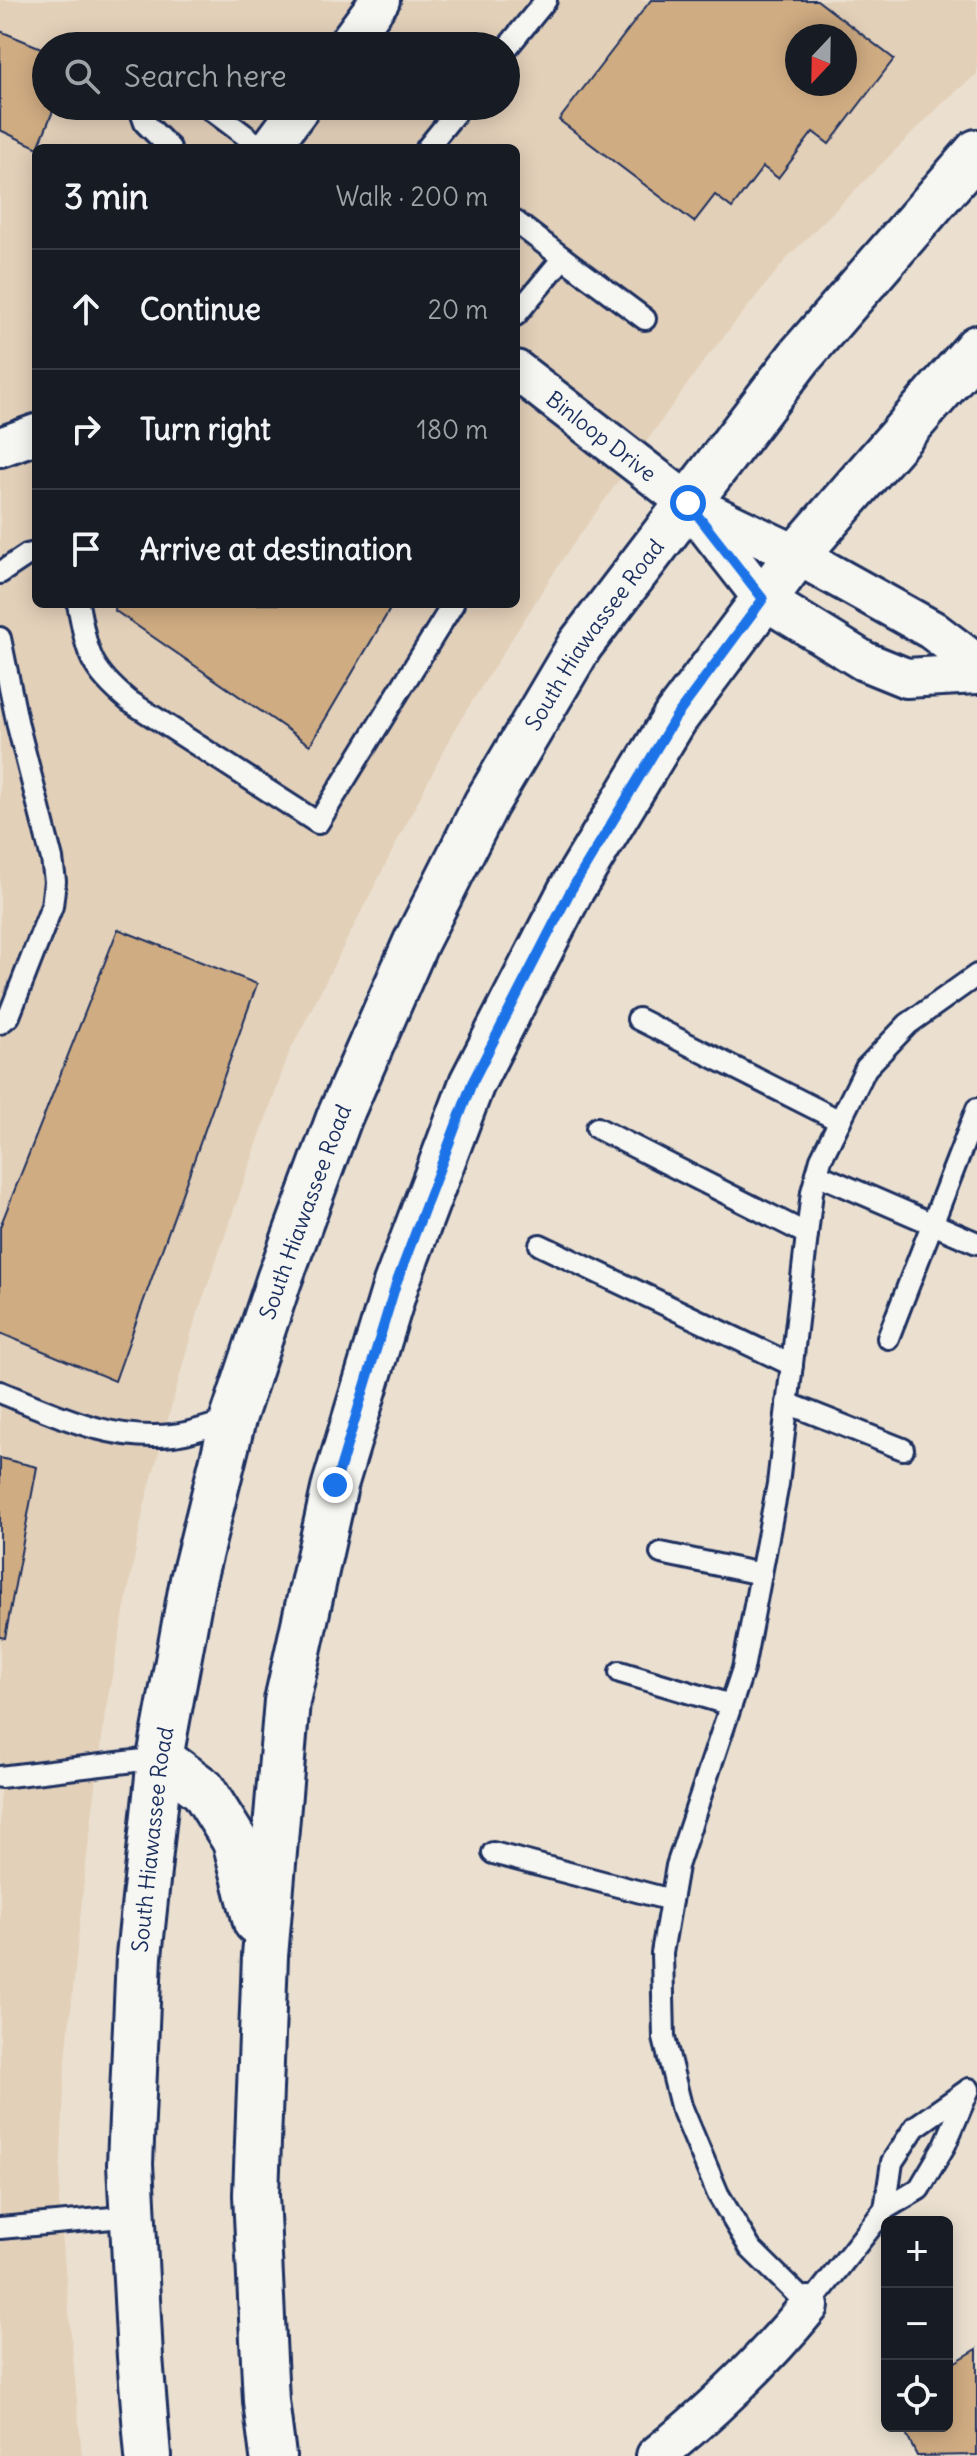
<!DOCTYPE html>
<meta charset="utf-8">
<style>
:root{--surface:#171b24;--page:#20242c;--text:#f1f3f6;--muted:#9ea1a6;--line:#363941}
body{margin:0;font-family:Delius,sans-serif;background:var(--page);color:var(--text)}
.controls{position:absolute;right:24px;bottom:24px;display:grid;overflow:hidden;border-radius:12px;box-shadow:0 4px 20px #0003}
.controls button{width:72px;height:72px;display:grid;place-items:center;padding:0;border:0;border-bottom:2px solid var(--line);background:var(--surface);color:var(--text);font:40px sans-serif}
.compass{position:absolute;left:785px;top:24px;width:72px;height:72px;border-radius:50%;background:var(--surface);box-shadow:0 4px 20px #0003;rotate:202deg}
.stop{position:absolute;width:24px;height:24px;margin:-18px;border:6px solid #1a73e8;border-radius:50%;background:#fff}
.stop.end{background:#1a73e8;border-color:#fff;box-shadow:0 2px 8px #0008}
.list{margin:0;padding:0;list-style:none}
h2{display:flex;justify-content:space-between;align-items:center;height:104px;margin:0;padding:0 32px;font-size:34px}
h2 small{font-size:26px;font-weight:400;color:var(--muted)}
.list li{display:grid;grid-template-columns:52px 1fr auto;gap:24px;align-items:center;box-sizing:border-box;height:120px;padding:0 32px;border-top:2px solid var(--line)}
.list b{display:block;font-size:30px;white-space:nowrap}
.list em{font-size:26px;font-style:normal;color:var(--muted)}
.icon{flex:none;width:44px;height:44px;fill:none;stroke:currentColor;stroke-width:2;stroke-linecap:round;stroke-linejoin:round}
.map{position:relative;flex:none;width:977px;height:2456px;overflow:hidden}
.search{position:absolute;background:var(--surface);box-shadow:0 4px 20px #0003;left:32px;top:32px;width:488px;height:88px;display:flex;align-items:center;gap:20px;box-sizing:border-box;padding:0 28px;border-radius:44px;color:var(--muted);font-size:30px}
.panel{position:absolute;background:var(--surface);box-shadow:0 4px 20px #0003;left:32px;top:144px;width:488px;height:464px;border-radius:12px}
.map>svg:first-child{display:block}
.built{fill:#e3d0b9;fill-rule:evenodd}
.building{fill:#d0ac82;stroke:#1b2f5e;stroke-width:2;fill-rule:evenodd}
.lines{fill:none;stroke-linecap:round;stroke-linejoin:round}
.service-casing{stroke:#1b2f5e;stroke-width:26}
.minor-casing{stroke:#1b2f5e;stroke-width:44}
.tertiary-casing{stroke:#1b2f5e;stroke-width:50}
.service{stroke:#f6f6f2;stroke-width:20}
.minor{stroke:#f6f6f2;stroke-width:38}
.tertiary{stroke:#f6f6f2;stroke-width:44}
.route{stroke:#1a73e8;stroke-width:10}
.labels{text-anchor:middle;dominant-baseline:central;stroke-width:7;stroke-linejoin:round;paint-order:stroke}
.street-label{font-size:22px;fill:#1b2f5e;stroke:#f6f6f2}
</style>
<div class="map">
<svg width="977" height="2456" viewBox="0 0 977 2456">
<rect width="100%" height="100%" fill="#ebe0d0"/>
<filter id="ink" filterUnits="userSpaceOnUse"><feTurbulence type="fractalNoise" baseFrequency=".0125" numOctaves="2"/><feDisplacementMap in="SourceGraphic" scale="16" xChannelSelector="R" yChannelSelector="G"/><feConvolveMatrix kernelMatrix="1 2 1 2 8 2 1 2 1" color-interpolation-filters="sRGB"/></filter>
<g filter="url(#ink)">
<path class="built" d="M0 0H977V74L946 100 789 256 704 361 562 560 456 727 289 1053 194 1324 144 1507 106 1708 84 1880 65 2070 59 2201 82 2456H0ZM797 36H845V84H797ZM46 46H506V106H46ZM36 148H516V604H36Z"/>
<g class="building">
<path d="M651 0H817L894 59 829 144 813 132 778 178 763 167 732 208 715 195 694 222 559 120ZM797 36H845V84H797Z"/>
<path d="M0 31 46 50V106H55L38 148 0 130Z"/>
<path d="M118 604H393L310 745 114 610Z"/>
<path d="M118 929 257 984 115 1381 0 1333V1227Z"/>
<path d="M0 1458 37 1467 5 1638 0 1637Z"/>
<path d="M977 2349V2455L917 2456 902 2426H947V2367Z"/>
</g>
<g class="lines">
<defs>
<g id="service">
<path d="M506 49 546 0"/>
<path d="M139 106 145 123 170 148"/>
<path d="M206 106 262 148"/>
<path d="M427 148 461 106"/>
<path d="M516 222 563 258"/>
<path d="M516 315 563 258 645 319"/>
<path d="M0 573 27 555 36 553"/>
<path d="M78 604C88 654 88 667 129 701L318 823 453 604"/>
<path d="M0 638 18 726 52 859 55 881 52 906 9 1016 0 1023"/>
<path d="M638 1019 840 1121"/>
<path d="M597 1128 807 1234"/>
<path d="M817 1174 977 1243"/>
<path d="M540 1245 792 1365"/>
<path d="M888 1338 977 1109"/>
<path d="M0 1392C57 1415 110 1442 173 1435 193 1433 213 1425 233 1419"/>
<path d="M787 1403 903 1449"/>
<path d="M661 1553 761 1574"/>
<path d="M620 1672 731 1705"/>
<path d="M0 1777 160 1758"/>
<path d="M493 1853 671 1900"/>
<path d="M969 2089 945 2145 919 2189 885 2209 809 2306 750 2248 718 2194 681 2106 664 2038 662 1953 677 1866 743 1669 778 1484 812 1192 821 1159 866 1068 908 1024 977 975"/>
<path d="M885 2209 892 2162 915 2127 968 2090"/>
<path d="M0 2228 134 2216"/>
</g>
<g id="minor">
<path d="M346 46 380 0"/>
<path d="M270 148 301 106"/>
<path id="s1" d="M516 370 688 503 797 555 932 630 977 664"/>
<path d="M0 447 36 434"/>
<path d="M692 508 763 599 864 661 906 678 977 674"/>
<path d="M656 2456C712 2411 763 2362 809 2306"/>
</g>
<g id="tertiary">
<path d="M160 1758 203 1790 235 1841 256 1922"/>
<path id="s2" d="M148 2456 140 2357 130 2164 139 1956 160 1758 193 1580 233 1419 279 1280 339 1118 416 942 486 804 580 645 801 355 977 152"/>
<path d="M273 2456 266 2401 256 2195 265 1956 287 1701 335 1485 396 1284 472 1083 570 892 675 718 797 555 977 348"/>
</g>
</defs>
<use href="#service" class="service-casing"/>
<use href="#minor" class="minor-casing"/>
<use href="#tertiary" class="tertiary-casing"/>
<use href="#service" class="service"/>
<use href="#minor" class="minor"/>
<use href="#tertiary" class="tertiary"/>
</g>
</g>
<g class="lines" filter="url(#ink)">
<path class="route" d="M335 1485 396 1284 472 1083 570 892 675 718 763 599 688 503"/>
</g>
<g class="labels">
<g class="street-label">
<text stroke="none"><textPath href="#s1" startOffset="108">Binloop Drive</textPath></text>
<text stroke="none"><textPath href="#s2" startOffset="1914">South Hiawassee Road</textPath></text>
<text stroke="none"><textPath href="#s2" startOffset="1266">South Hiawassee Road</textPath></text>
<text stroke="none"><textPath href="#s2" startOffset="618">South Hiawassee Road</textPath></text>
</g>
</g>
</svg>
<div class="controls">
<button>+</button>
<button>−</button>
<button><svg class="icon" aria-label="locate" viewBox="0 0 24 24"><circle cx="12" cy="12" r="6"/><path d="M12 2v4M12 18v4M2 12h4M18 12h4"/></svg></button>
</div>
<svg class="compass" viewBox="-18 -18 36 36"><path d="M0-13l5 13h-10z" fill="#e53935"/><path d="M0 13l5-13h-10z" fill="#9ea1a6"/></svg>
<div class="stop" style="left:688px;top:503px"></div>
<div class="stop end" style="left:335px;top:1485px"></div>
<div class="search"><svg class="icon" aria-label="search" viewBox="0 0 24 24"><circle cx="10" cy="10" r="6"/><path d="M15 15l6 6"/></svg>Search here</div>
<section class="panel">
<h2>3 min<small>Walk · 200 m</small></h2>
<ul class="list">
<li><svg class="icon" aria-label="ahead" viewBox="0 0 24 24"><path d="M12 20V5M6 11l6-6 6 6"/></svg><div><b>Continue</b></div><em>20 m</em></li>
<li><svg class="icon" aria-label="right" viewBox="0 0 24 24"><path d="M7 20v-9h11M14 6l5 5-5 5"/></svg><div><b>Turn right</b></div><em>180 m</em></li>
<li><svg class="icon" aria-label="arrive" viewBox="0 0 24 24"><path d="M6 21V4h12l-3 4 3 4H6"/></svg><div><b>Arrive at destination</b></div></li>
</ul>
</section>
</div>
